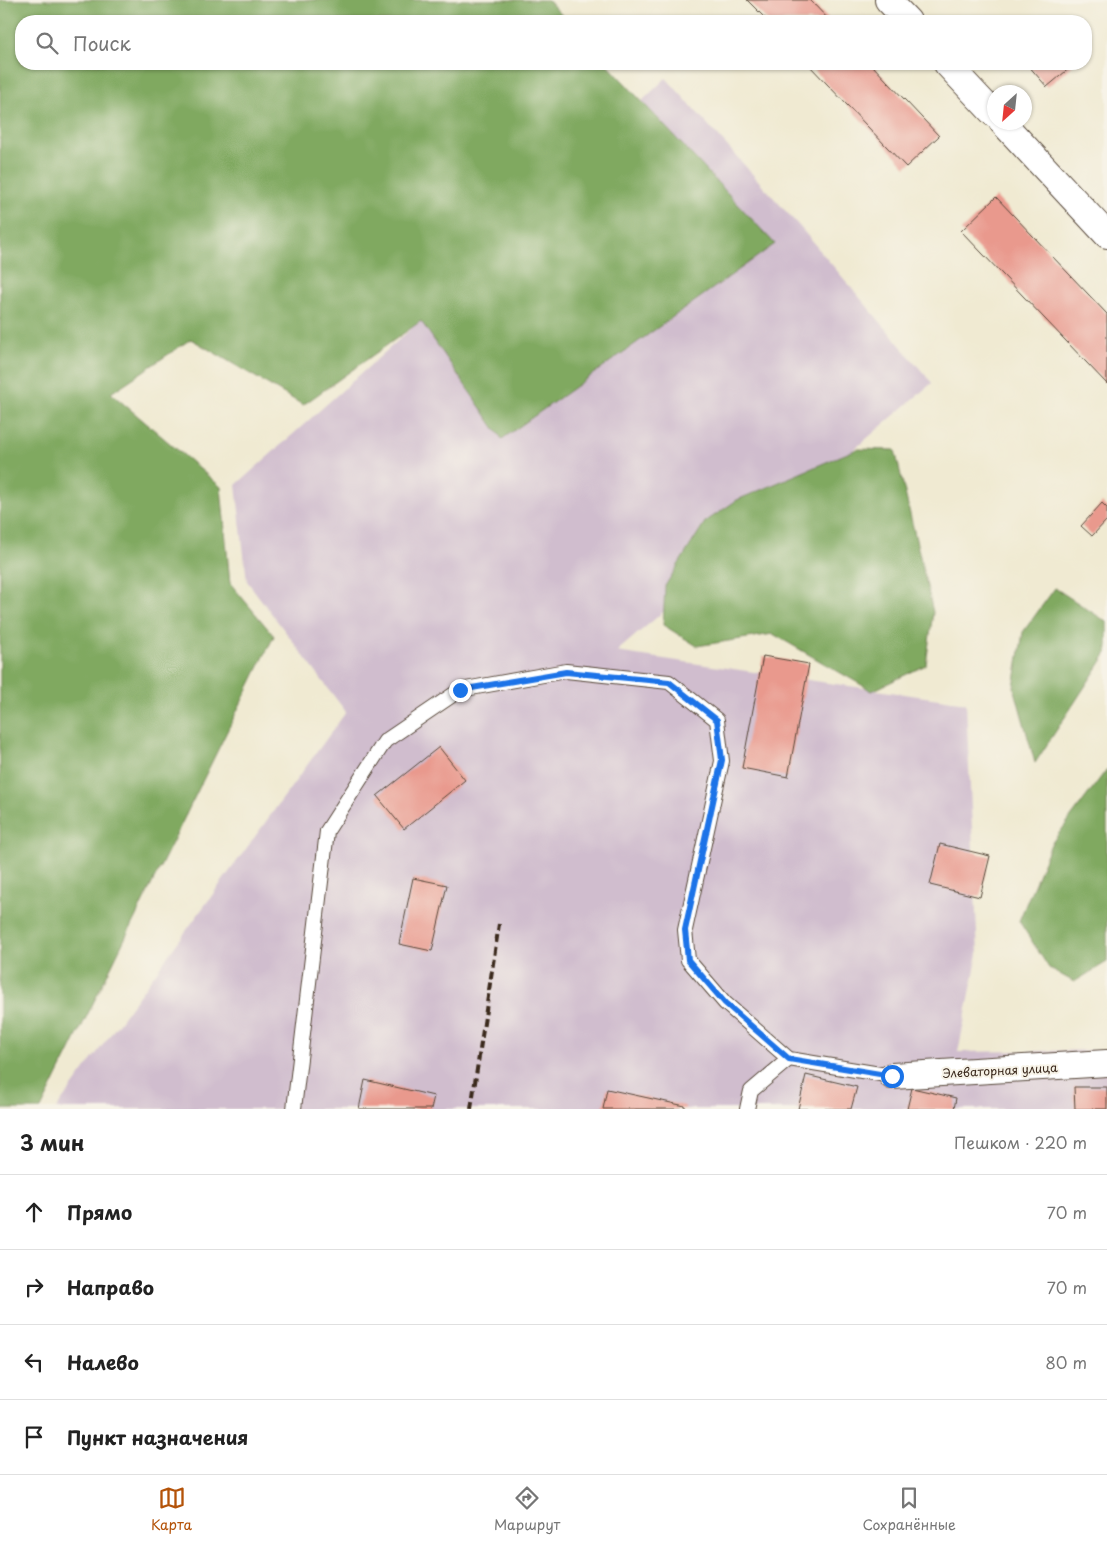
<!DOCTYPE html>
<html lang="ru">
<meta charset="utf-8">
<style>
:root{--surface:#fff;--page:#f2f2f2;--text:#222;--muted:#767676;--line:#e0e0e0;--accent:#b45309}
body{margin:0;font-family:"Playpen Sans",sans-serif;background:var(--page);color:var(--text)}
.compass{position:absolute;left:987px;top:85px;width:45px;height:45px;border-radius:50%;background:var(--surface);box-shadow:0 1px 4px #0004;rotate:207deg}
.stop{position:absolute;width:15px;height:15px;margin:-11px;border:4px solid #1a73e8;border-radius:50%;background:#fff}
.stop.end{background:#1a73e8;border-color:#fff;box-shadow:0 1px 5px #0008}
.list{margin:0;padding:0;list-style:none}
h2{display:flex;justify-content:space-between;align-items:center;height:65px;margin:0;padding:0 20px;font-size:21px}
h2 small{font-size:16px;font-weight:400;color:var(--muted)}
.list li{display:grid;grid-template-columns:32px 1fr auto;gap:15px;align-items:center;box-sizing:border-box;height:75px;padding:0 20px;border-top:1px solid var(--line)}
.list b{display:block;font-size:19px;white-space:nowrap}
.list em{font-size:16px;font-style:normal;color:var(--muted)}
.icon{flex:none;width:28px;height:28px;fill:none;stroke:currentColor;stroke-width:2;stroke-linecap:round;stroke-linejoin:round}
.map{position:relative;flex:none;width:1107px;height:1109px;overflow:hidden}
.search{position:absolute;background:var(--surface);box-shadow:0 1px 4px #0004;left:15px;right:15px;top:15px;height:55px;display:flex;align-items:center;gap:12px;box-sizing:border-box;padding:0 18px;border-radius:20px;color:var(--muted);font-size:19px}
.sheet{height:365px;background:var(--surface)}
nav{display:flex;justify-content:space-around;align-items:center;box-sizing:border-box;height:70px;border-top:1px solid var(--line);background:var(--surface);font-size:14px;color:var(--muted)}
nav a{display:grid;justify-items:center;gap:2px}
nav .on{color:var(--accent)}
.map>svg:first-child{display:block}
.industrial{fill:#d0bdce}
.forest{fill:#80a960;stroke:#5e6a3f}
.building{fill:#e9998d}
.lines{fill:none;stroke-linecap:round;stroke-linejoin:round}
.lane-casing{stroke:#564739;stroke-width:16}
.street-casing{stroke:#564739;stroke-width:28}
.lane{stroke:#fff;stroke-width:14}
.street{stroke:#fff;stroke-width:26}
.rail{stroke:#3b2a1e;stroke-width:4;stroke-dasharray:8 4;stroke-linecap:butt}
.route{stroke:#1a73e8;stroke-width:6}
.labels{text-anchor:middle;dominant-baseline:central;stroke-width:4;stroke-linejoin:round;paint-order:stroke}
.street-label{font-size:12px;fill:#3b2a1e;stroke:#f7f3e8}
</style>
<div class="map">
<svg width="1107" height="1109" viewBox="0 0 1107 1109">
<rect width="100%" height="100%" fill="#f7f3e8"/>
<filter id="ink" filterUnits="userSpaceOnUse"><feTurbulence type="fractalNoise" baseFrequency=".02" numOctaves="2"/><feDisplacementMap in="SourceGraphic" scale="10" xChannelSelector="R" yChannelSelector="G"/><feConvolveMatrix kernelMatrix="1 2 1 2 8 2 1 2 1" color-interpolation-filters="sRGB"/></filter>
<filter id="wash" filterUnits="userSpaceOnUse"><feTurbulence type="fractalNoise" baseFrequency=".0096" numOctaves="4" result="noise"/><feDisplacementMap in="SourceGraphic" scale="20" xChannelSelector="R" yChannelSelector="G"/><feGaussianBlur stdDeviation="1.12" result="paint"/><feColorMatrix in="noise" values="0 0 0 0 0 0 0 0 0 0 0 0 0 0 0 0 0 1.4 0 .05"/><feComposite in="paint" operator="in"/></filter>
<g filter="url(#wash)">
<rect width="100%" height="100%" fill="#f0ead2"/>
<path class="industrial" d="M666 78 800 227 932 383 616 652 966 703 978 954 958 1052 1107 1050V1109H56L346 712 247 581 236 485 421 320 774 244 642 101Z"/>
<g class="forest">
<path d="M0 0H548L567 21H21V64H607L775 244 502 439 421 321 303 405 191 339 111 393 221 487 230 583 274 636 41 1109H0Z"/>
<path d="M857 449 895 450 933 612 926 665 872 691 773 634 697 646 663 625 665 586 705 522 737 500Z"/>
<path d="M1055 588 1107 622V653L1035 763 1014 687 1023 632Z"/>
<path d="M1107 769V962L1074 982 1049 968 1019 921 1051 844Z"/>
</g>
<g id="blocks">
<g class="building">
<path d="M747 0H810L830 21H768Z"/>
<path d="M808 64H871L939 136 906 167Z"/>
<path d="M1027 64H1070L1072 66 1047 87Z"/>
<path d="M996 197 1107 314V384L961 231Z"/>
<path d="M1102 503 1107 508V520L1092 536 1081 526Z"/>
<path d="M763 656 809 664 788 777 742 768Z"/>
<path d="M439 747 465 780 404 829 377 796Z"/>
<path d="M940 844 990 856 980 897 930 885Z"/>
<path d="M413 878 447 885 432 951 399 944Z"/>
<path d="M806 1075 857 1087 851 1109H798Z"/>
<path d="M365 1080 434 1096 431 1109H359Z"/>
<path d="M1074 1087H1107V1109H1075Z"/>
<path d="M912 1088 956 1098 954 1109H907Z"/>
<path d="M607 1089 685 1106V1109H603Z"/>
</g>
</g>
</g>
<g filter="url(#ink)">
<use href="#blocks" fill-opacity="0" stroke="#564739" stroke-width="1"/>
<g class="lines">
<defs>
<g id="lane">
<path d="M294 1109 327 831 385 741 460 690 566 671 669 682 717 720 722 761 685 930 688 960 725 1003 789 1059 892 1076"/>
<path d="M747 1109 751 1091 789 1059"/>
</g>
<g id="street">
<path d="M888 0 908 21"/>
<path d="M947 64 994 114"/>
<path d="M1002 122 1107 235"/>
<path d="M892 1076 1107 1063"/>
</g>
</defs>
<use href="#lane" class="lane-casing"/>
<use href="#street" class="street-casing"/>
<use href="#lane" class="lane"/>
<use href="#street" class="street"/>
<path class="rail" d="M471 1109 499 924"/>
</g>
</g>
<g class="lines" filter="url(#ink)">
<path class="route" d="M460 690 566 672 669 682 717 720 722 760 685 930 688 960 725 1003 789 1059 892 1076"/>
</g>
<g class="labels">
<g class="street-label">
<text transform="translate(1000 1070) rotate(-3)">Элеваторная улица</text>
</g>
</g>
</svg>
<svg class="compass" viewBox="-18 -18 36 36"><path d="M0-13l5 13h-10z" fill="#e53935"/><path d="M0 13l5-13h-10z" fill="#767676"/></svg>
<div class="stop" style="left:892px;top:1076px"></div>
<div class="stop end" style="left:460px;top:690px"></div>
<div class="search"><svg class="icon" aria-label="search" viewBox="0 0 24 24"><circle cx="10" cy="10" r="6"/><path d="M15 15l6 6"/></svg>Поиск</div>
</div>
<section class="sheet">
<h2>3 мин<small>Пешком · 220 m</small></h2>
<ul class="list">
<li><svg class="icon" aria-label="ahead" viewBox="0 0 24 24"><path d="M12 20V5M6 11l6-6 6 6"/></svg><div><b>Прямо</b></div><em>70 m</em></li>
<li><svg class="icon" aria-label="right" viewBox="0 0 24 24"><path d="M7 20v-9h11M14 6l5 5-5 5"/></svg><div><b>Направо</b></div><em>70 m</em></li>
<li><svg class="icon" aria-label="left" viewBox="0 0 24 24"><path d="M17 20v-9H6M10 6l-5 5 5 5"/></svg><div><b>Налево</b></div><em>80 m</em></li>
<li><svg class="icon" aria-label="arrive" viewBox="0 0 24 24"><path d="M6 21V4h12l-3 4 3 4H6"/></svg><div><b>Пункт назначения</b></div></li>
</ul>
</section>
<nav>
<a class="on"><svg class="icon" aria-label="map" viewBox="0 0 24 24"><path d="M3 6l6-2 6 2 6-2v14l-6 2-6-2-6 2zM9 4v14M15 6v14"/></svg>Карта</a>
<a><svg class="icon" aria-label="directions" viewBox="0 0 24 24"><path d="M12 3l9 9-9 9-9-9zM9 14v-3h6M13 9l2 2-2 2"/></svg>Маршрут</a>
<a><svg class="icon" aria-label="saved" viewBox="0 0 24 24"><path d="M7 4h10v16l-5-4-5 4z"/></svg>Сохранённые</a>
</nav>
